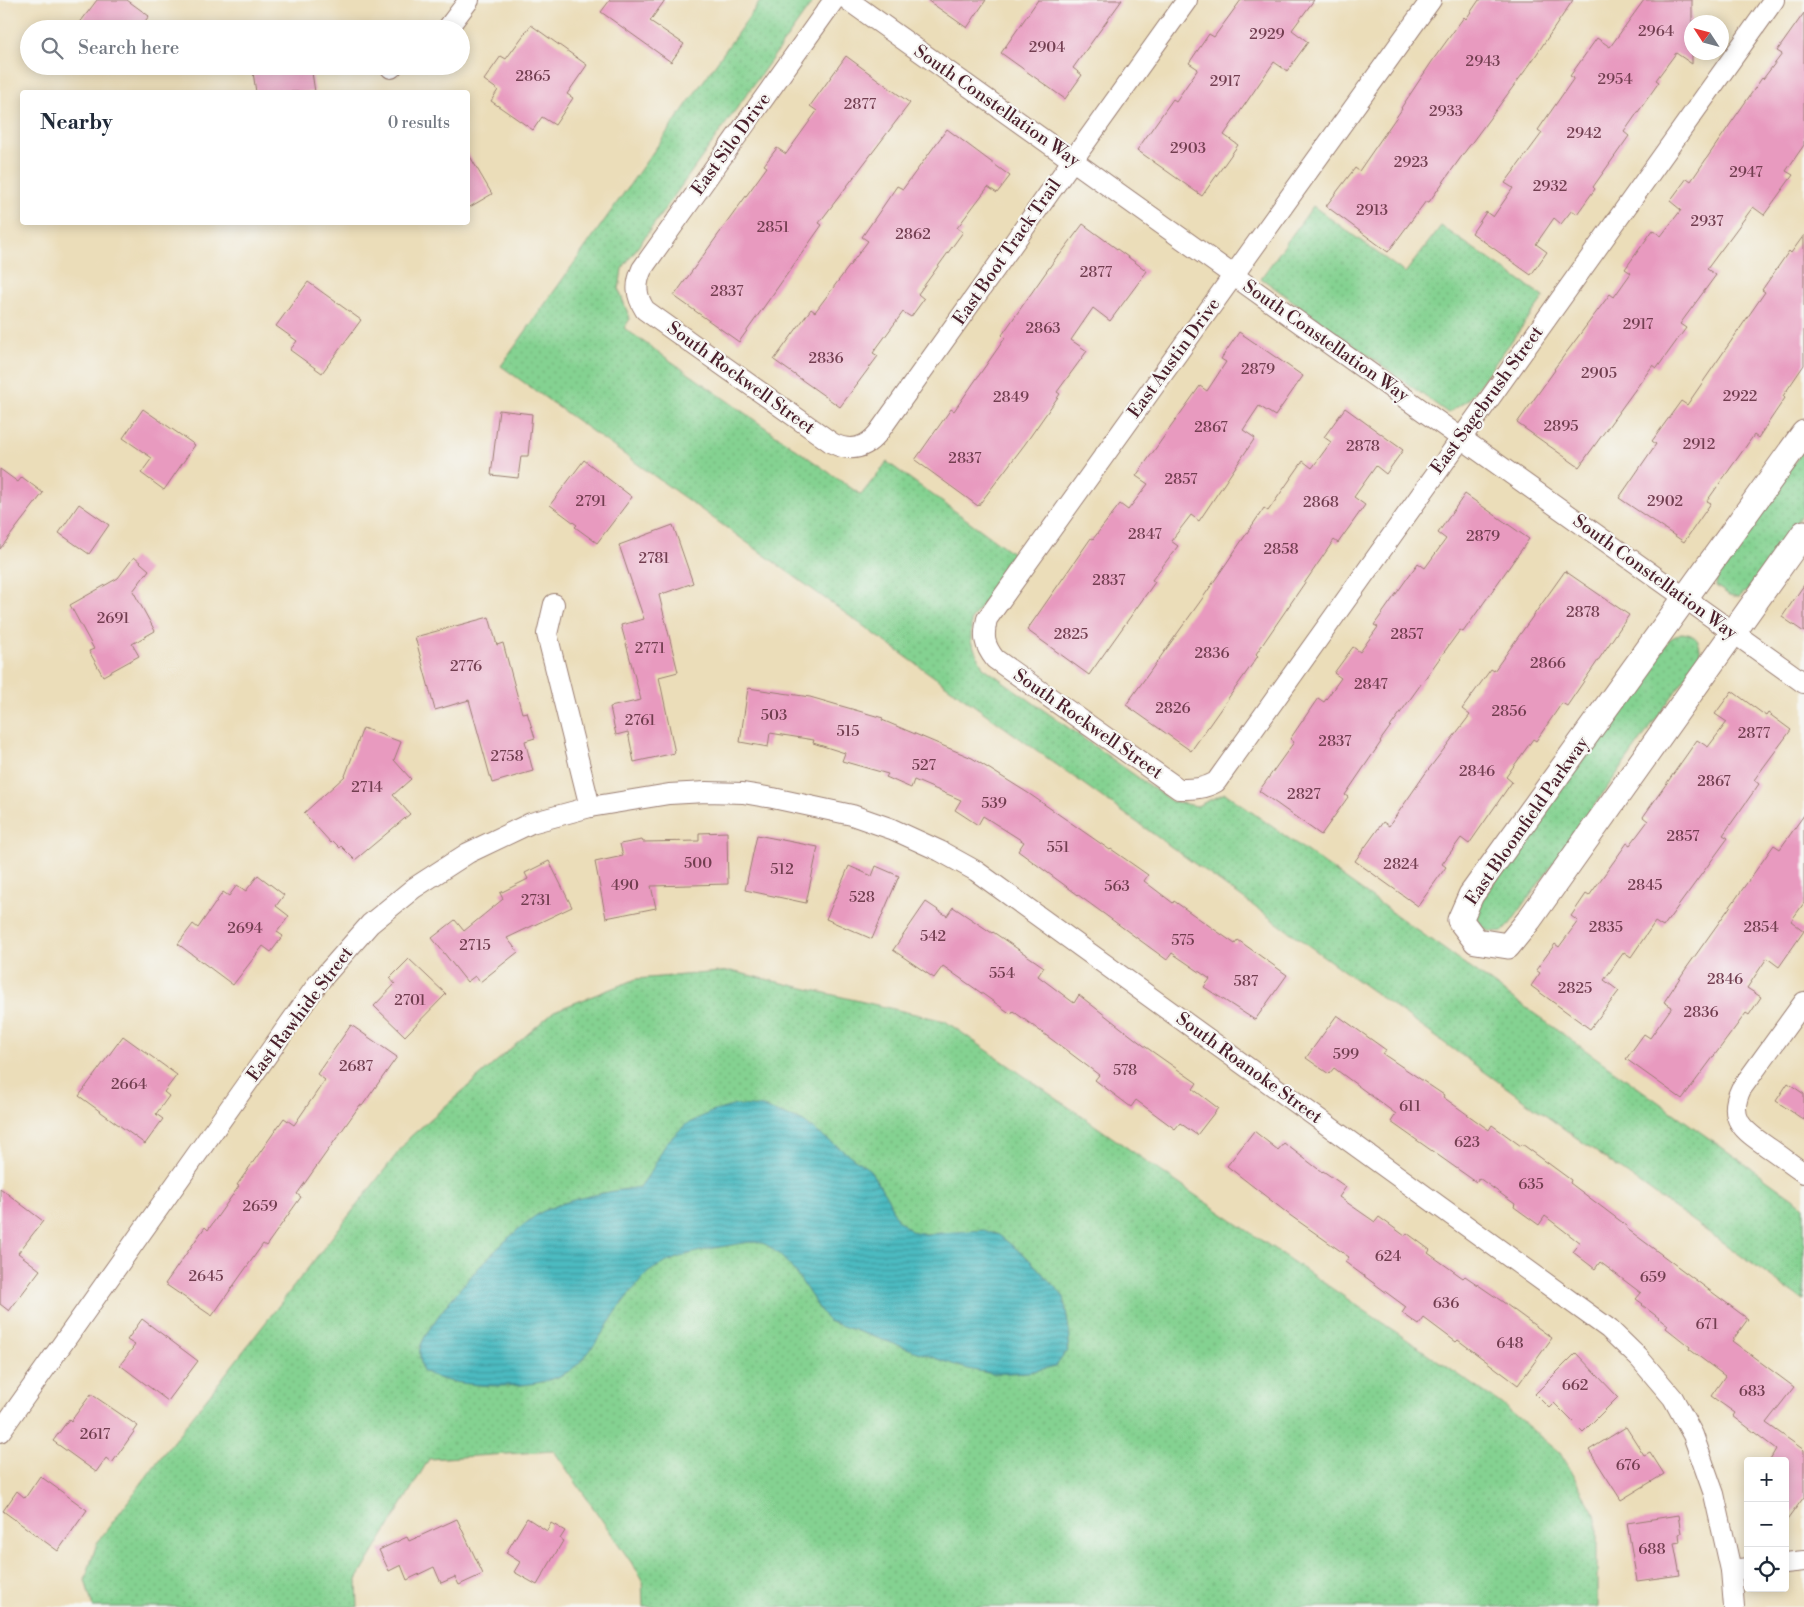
<!DOCTYPE html>
<meta charset="utf-8">
<style>
:root{--surface:#fff;--page:#f2f2f3;--text:#1f2937;--muted:#747a83;--line:#e0e1e3}
body{margin:0;font-family:"Libre Bodoni",serif;background:var(--page);color:var(--text)}
.controls{position:absolute;right:15px;bottom:15px;display:grid;overflow:hidden;border-radius:5px;box-shadow:0 2px 12px #0003}
.controls button{width:45px;height:45px;display:grid;place-items:center;padding:0;border:0;border-bottom:1px solid var(--line);background:var(--surface);color:var(--text);font:25px sans-serif}
.compass{position:absolute;left:1684px;top:15px;width:45px;height:45px;border-radius:50%;background:var(--surface);box-shadow:0 2px 12px #0003;rotate:306deg}
.list{margin:0;padding:0;list-style:none}
h2{display:flex;justify-content:space-between;align-items:center;height:65px;margin:0;padding:0 20px;font-size:21px}
h2 small{font-size:16px;font-weight:400;color:var(--muted)}
.icon{flex:none;width:28px;height:28px;fill:none;stroke:currentColor;stroke-width:2;stroke-linecap:round;stroke-linejoin:round}
.map{position:relative;flex:none;width:1804px;height:1607px;overflow:hidden}
.search{position:absolute;background:var(--surface);box-shadow:0 2px 12px #0003;left:20px;top:20px;width:450px;height:55px;display:flex;align-items:center;gap:12px;box-sizing:border-box;padding:0 18px;border-radius:28px;color:var(--muted);font-size:19px}
.panel{position:absolute;background:var(--surface);box-shadow:0 2px 12px #0003;left:20px;top:90px;width:450px;height:135px;border-radius:5px}
.map>svg:first-child{display:block}
.grass{fill:url(#grass-dots);stroke:#67785e}
.water{fill:url(#water-rules);stroke:#4b6d76}
.building{fill:#e89abf}
.lines{fill:none;stroke-linecap:round;stroke-linejoin:round}
.minor-casing{stroke:#9a7e72;stroke-width:22}
.tertiary-casing{stroke:#9a7e72;stroke-width:27}
.minor{stroke:#fff;stroke-width:20}
.tertiary{stroke:#fff;stroke-width:25}
.labels{text-anchor:middle;dominant-baseline:central;stroke-width:4.5;stroke-linejoin:round;paint-order:stroke}
.number-label{font-size:15px;fill:#723e50}
.street-label{font-size:18px;fill:#4a1f2b;stroke:#f6f6f2}
</style>
<div class="map">
<svg width="1804" height="1607" viewBox="0 0 1804 1607">
<defs>
<pattern id="grass-dots" width="8" height="8" patternUnits="userSpaceOnUse" patternTransform="scale(1.25)"><rect width="8" height="8" fill="#84d291"/><path d="M2 2h.1M6 6h.1" fill="none" stroke="#74b47d" stroke-width="1.8" stroke-linecap="round"/></pattern>
<pattern id="water-rules" width="6" height="5" patternUnits="userSpaceOnUse" patternTransform="scale(1.25)"><rect width="6" height="5" fill="#4cbbc1"/><path d="M0 2.5h6" fill="none" stroke="#41979d"/></pattern>
</defs>
<rect width="100%" height="100%" fill="#f6f6f2"/>
<filter id="ink" filterUnits="userSpaceOnUse"><feTurbulence type="fractalNoise" baseFrequency=".02" numOctaves="2"/><feDisplacementMap in="SourceGraphic" scale="10" xChannelSelector="R" yChannelSelector="G"/><feConvolveMatrix kernelMatrix="1 2 1 2 8 2 1 2 1" color-interpolation-filters="sRGB"/></filter>
<filter id="wash" filterUnits="userSpaceOnUse"><feTurbulence type="fractalNoise" baseFrequency=".0096" numOctaves="4" result="noise"/><feDisplacementMap in="SourceGraphic" scale="20" xChannelSelector="R" yChannelSelector="G"/><feGaussianBlur stdDeviation="1.12" result="paint"/><feColorMatrix in="noise" values="0 0 0 0 0 0 0 0 0 0 0 0 0 0 0 0 0 1.4 0 .05"/><feComposite in="paint" operator="in"/></filter>
<g filter="url(#wash)">
<rect width="100%" height="100%" fill="#ebddb9"/>
<g class="grass">
<path d="M761 0H814L622 269 619 290 630 319 624 328 861 495 887 462 1017 556 971 620V642L983 667 1171 801 1197 806 1225 793 1804 1206V1301L501 366Z"/>
<path d="M1313 206 1405 273 1441 226 1544 297 1468 400 1448 413 1261 278Z"/>
<path d="M1804 449V511L1748 590 1739 597 1729 595 1716 586 1717 570Z"/>
<path d="M1681 633C1697 634 1701 642 1700 657L1510 924 1503 931 1492 932 1483 928 1477 919 1478 905 1670 639Z"/>
<path d="M731 971 945 1021 1195 1195 1500 1403 1560 1453 1597 1518V1607H643L642 1578 554 1451 429 1459 357 1580 358 1607H93L85 1580 97 1543 164 1453 410 1137 554 1011 636 979Z"/>
</g>
<path class="water" d="M736 1105 763 1107 802 1121 870 1170 887 1197 897 1219 911 1231 926 1234 984 1230 999 1235 1030 1260 1064 1297 1070 1336 1067 1351 1056 1366 1029 1372 993 1374 964 1368 828 1321C809 1296 796 1266 770 1247 758 1238 739 1244 726 1246 701 1250 672 1257 650 1271 645 1275 641 1280 637 1285 615 1308 603 1338 581 1361 553 1393 482 1388 444 1380 436 1378 429 1374 423 1371 421 1364 418 1352 421 1345 435 1310 508 1232 540 1213 565 1199 611 1191 640 1187L652 1170 666 1143 685 1125 711 1112Z"/>
<g id="blocks">
<g class="building">
<path d="M97 0H127L149 16 139 29H75Z"/>
<path d="M610 0H665L650 21 684 44 671 62 601 12Z"/>
<path d="M927 0H986L967 28Z"/>
<path d="M1038 0H1122L1073 68 1082 75 1065 99 1001 53Z"/>
<path d="M1241 0H1314L1292 30 1308 42 1287 71 1274 62 1224 135 1238 145 1202 196 1137 150 1173 99 1176 101 1198 69 1189 63 1209 34 1214 37Z"/>
<path d="M1479 0H1573L1530 64 1464 153 1429 202 1426 201 1388 252 1326 206 1355 168 1359 171 1402 109 1401 108 1435 57 1464 17 1466 19Z"/>
<path d="M1644 0H1692V64L1676 53 1656 80 1659 82 1624 132 1629 136 1593 187 1595 189 1577 214 1572 210 1561 224 1554 218 1536 244 1547 252 1531 275 1472 233 1486 212 1493 217 1513 188 1505 183 1542 133 1538 130 1574 78 1570 76 1597 38 1610 47Z"/>
<path d="M1804 13V145L1786 171 1793 175 1764 215 1753 207 1707 269 1716 275 1680 324 1686 328 1657 368 1653 365 1579 467 1517 423 1555 370 1554 369 1610 294 1614 297 1631 273 1625 269 1653 230 1661 236 1681 210 1670 201 1687 178 1691 181 1762 78 1763 79 1782 54 1777 51Z"/>
<path d="M531 25 587 65 567 94 573 98 555 125 542 117 533 130 491 101 498 90 484 80 501 56 506 59Z"/>
<path d="M846 56 910 103 819 223 822 225 739 342 674 296 767 167 764 165 777 148 786 154 817 111 810 106Z"/>
<path d="M252 66H311L315 92H256Z"/>
<path d="M947 129 1010 176 997 193 988 187 957 228 963 232 918 294 924 299 911 317 903 312 873 353 878 356 840 407 774 360 811 309 815 312 868 241 862 237 897 186 903 189Z"/>
<path d="M468 153 492 194 468 208Z"/>
<path d="M1083 224 1147 271 1110 321 1093 308 1071 340 1087 351 1057 392 1060 394 1025 444 978 506 915 460 951 409 954 411 1005 338 1002 335 1058 255 1059 256Z"/>
<path d="M1804 235V365L1783 396 1785 398 1758 438 1754 435 1707 501 1711 503 1684 542 1619 498 1656 444 1652 441 1681 401 1687 405 1765 292 1762 290 1789 251 1791 253Z"/>
<path d="M308 282 361 320 322 373 290 350 297 341 276 326Z"/>
<path d="M1239 332 1303 376 1275 416 1259 406 1243 430 1255 438 1199 521 1191 515 1171 541 1178 546 1152 580 1155 582 1089 675 1027 630 1091 538 1093 539 1120 504 1128 510 1148 484 1136 476 1200 386 1207 391 1226 362 1221 359Z"/>
<path d="M1345 408 1403 450 1386 474 1376 466 1354 497 1365 505 1338 543 1334 540 1256 654 1258 656 1191 751 1126 705 1202 599 1264 508 1268 511 1303 461 1312 468 1331 442 1324 437Z"/>
<path d="M143 409 195 445 164 490 141 473 152 458 123 438Z"/>
<path d="M499 410 532 414 528 456H521L518 478 491 475Z"/>
<path d="M584 460 632 497 597 543 575 527 577 525 550 505Z"/>
<path d="M0 469 18 482 22 477 43 493 0 549Z"/>
<path d="M1465 494 1529 539 1463 632 1460 630 1380 741 1381 742 1345 795 1348 797 1321 835 1259 791 1294 742 1290 739 1318 698 1324 702 1341 678 1334 673 1353 647 1360 652 1378 627 1374 625 1418 563 1425 568 1446 539 1438 533Z"/>
<path d="M79 504 109 525 89 554 59 533Z"/>
<path d="M673 525 693 583 659 595 678 672 659 677 675 753 634 762 628 732 616 735 610 707 641 700 621 625 644 619 619 545Z"/>
<path d="M134 557 149 570 133 591 155 631 132 644 139 656 103 676 89 651 94 649 70 605 118 578Z"/>
<path d="M1565 571 1629 615 1567 706 1562 703 1536 741 1533 739 1506 777 1512 782 1469 844 1461 838 1442 864 1446 867 1418 906 1355 861 1383 822 1389 826 1425 774 1470 715 1462 709 1491 669 1494 671Z"/>
<path d="M1804 585V632L1782 617Z"/>
<path d="M489 617 497 645 503 643 522 713 527 712 535 738 525 741 533 771 492 783 469 700 435 710 415 637Z"/>
<path d="M748 688 810 697 883 718 882 720 972 758 1028 793 1110 850 1111 849 1148 875 1144 881 1173 903 1174 901 1235 944 1238 940 1287 975 1255 1020 1204 987 1210 979 1172 953 1167 960 1018 851 1024 842 983 816 978 825 955 810 961 800 914 780 911 788 886 777 888 774 842 761 845 753 813 743 814 740 770 733 768 747 740 742Z"/>
<path d="M1732 691 1766 716 1768 713 1791 730 1754 780 1759 784 1723 835 1728 838 1663 927 1655 922 1631 957 1624 952 1604 980 1619 991 1590 1029 1531 986 1540 973 1536 970 1555 944 1559 947 1578 921 1571 916 1586 894 1589 896 1627 843 1630 845 1648 821 1643 817 1697 740 1708 747 1727 722 1715 714Z"/>
<path d="M363 728 401 742 394 760 411 779 393 795 410 814 355 860 341 846 340 848 333 841 331 843 304 813 345 776Z"/>
<path d="M1804 815V903L1791 921 1804 931 1779 967 1767 958 1747 988 1761 997 1749 1015 1746 1013 1682 1099 1626 1059 1644 1034 1650 1038 1672 1007 1664 1002 1685 970 1774 845 1780 849Z"/>
<path d="M727 832 728 884 651 886 656 908 606 918 595 862 623 856 620 844 642 840 643 842 699 841V833Z"/>
<path d="M757 835 818 847 806 903 745 890Z"/>
<path d="M549 861 572 907 507 938 518 952 480 982 475 976 467 982 432 938 455 920 464 931 503 899 500 893 528 879 525 873Z"/>
<path d="M849 866 872 876 876 866 899 876 872 939 826 919Z"/>
<path d="M258 875 284 895 276 906 289 916 277 932 283 936 271 952 263 946 233 985 178 944 193 924 198 928 223 892 229 896 237 885 246 891Z"/>
<path d="M926 902 947 916 953 907 992 933 993 932 1044 967 1038 976 1074 1003 1079 995 1143 1045 1197 1083 1193 1089 1218 1108 1197 1135 1180 1123 1175 1129 1136 1100 1131 1107 1095 1080 1099 1075 1070 1053 1013 1011 1011 1014 943 966 934 978 893 950Z"/>
<path d="M409 959 446 994 405 1036 374 1006 395 984 390 978Z"/>
<path d="M1337 1015 1386 1050 1383 1054 1444 1095 1443 1097 1489 1130 1492 1125 1521 1146 1522 1144 1571 1180 1570 1183 1627 1226 1626 1228 1748 1319 1732 1341 1794 1387 1766 1423 1804 1450V1497L1785 1523V1461H1769L1776 1449 1733 1416 1735 1413 1711 1396 1725 1376 1689 1349 1690 1347 1666 1328 1668 1325 1642 1305 1643 1304 1636 1299 1641 1293 1600 1262 1595 1269 1573 1252 1580 1243 1545 1216 1539 1225 1514 1207 1515 1204 1479 1178 1476 1182 1391 1122 1396 1114 1334 1068 1329 1074 1306 1058Z"/>
<path d="M351 1025 397 1057 362 1106 360 1105 297 1194 301 1197 266 1246 263 1244 212 1316 165 1284 205 1227 208 1230 239 1186 237 1185 284 1118 294 1125 325 1080 317 1074Z"/>
<path d="M123 1036 177 1075 164 1092 169 1096 156 1114 163 1119 145 1144 79 1096Z"/>
<path d="M1788 1083 1804 1094V1120L1776 1101Z"/>
<path d="M1254 1131 1278 1150 1284 1143 1322 1172 1323 1171 1346 1187 1339 1197 1375 1222 1379 1217 1405 1236 1407 1233 1430 1250 1428 1253 1463 1278 1465 1276 1503 1302 1552 1338 1518 1385 1458 1340 1456 1342 1424 1318 1419 1325 1402 1313 1406 1307 1345 1262 1349 1257 1291 1216 1227 1166Z"/>
<path d="M0 1188 43 1221 18 1253 40 1270 9 1311 0 1304Z"/>
<path d="M142 1319 198 1361 168 1401 120 1365 135 1345 127 1340Z"/>
<path d="M1576 1353 1618 1397 1583 1432 1554 1403 1549 1408 1535 1394Z"/>
<path d="M91 1394 138 1426 112 1463 106 1458 96 1472 53 1441 69 1419 71 1421Z"/>
<path d="M1626 1427 1644 1455 1650 1452 1664 1474 1621 1500 1589 1450Z"/>
<path d="M40 1476 87 1510 58 1551 3 1511 17 1491 25 1498Z"/>
<path d="M1678 1515 1681 1533 1679 1534 1680 1542 1674 1543 1680 1575 1637 1581 1627 1523Z"/>
<path d="M527 1518 547 1531 551 1523 565 1531 560 1539 563 1541 537 1585 514 1572 520 1562 506 1553Z"/>
<path d="M457 1519 483 1574 459 1585 455 1577 441 1583 434 1567 407 1580 401 1565 389 1571 379 1550 407 1537 409 1541Z"/>
</g>
</g>
</g>
<g filter="url(#ink)">
<use href="#blocks" fill-opacity="0" stroke="#9a7e72" stroke-width="1"/>
<g class="lines">
<defs>
<g id="minor">
<path d="M834 0 642 269C635 285 636 296 645 310L832 443C850 452 865 449 878 433L1187 0"/>
<path d="M848 0 1804 683"/>
<path d="M1431 0 987 619C983 637 984 645 995 659L1179 789C1193 789 1204 789 1216 782L1774 0"/>
<path d="M447 29 469 0"/>
<path d="M391 68 393 66"/>
<path d="M554 604 547 634 590 807"/>
<path d="M1804 1002 1741 1089C1726 1120 1746 1132 1769 1148 1781 1156 1792 1165 1804 1173"/>
<path d="M0 1432 319 982 370 924 414 888 468 853 531 823 590 807 669 794 706 792 743 793 773 798 852 815 892 829 940 851 976 871 1609 1329 1639 1358 1673 1398 1693 1435 1714 1494 1731 1570 1748 1568"/>
<path d="M1785 1563 1804 1561"/>
<path d="M1731 1570 1734 1607"/>
</g>
<path id="tertiary" d="M1804 433 1471 895 1460 920 1476 941 1508 946 1529 920 1804 533"/>
</defs>
<use href="#minor" class="minor-casing"/>
<use href="#tertiary" class="tertiary-casing"/>
<use href="#minor" class="minor"/>
<use href="#tertiary" class="tertiary"/>
</g>
</g>
<g class="labels">
<g class="number-label">
<text x="1656" y="31">2964</text>
<text x="1267" y="34">2929</text>
<text x="1047" y="47">2904</text>
<text x="1483" y="61">2943</text>
<text x="533" y="76">2865</text>
<text x="1615" y="79">2954</text>
<text x="1225" y="81">2917</text>
<text x="860" y="104">2877</text>
<text x="1446" y="111">2933</text>
<text x="1584" y="133">2942</text>
<text x="1188" y="148">2903</text>
<text x="1411" y="162">2923</text>
<text x="1746" y="172">2947</text>
<text x="1550" y="186">2932</text>
<text x="1372" y="210">2913</text>
<text x="1707" y="221">2937</text>
<text x="773" y="227">2851</text>
<text x="913" y="234">2862</text>
<text x="1096" y="272">2877</text>
<text x="727" y="291">2837</text>
<text x="1638" y="324">2917</text>
<text x="1043" y="328">2863</text>
<text x="826" y="358">2836</text>
<text x="1258" y="369">2879</text>
<text x="1599" y="373">2905</text>
<text x="1740" y="396">2922</text>
<text x="1011" y="397">2849</text>
<text x="1561" y="426">2895</text>
<text x="1211" y="427">2867</text>
<text x="1699" y="444">2912</text>
<text x="1363" y="446">2878</text>
<text x="965" y="458">2837</text>
<text x="1181" y="479">2857</text>
<text x="591" y="501">2791</text>
<text x="1665" y="501">2902</text>
<text x="1321" y="502">2868</text>
<text x="1145" y="534">2847</text>
<text x="1483" y="536">2879</text>
<text x="1281" y="549">2858</text>
<text x="654" y="558">2781</text>
<text x="1109" y="580">2837</text>
<text x="1583" y="612">2878</text>
<text x="113" y="618">2691</text>
<text x="1071" y="634">2825</text>
<text x="1407" y="634">2857</text>
<text x="650" y="648">2771</text>
<text x="1212" y="653">2836</text>
<text x="1548" y="663">2866</text>
<text x="466" y="666">2776</text>
<text x="1371" y="684">2847</text>
<text x="1173" y="708">2826</text>
<text x="1509" y="711">2856</text>
<text x="774" y="715">503</text>
<text x="640" y="720">2761</text>
<text x="848" y="731">515</text>
<text x="1754" y="733">2877</text>
<text x="1335" y="741">2837</text>
<text x="507" y="756">2758</text>
<text x="924" y="765">527</text>
<text x="1477" y="771">2846</text>
<text x="1714" y="781">2867</text>
<text x="367" y="787">2714</text>
<text x="1304" y="794">2827</text>
<text x="994" y="803">539</text>
<text x="1683" y="836">2857</text>
<text x="1058" y="847">551</text>
<text x="698" y="863">500</text>
<text x="1401" y="864">2824</text>
<text x="782" y="869">512</text>
<text x="625" y="885">490</text>
<text x="1645" y="885">2845</text>
<text x="1117" y="886">563</text>
<text x="862" y="897">528</text>
<text x="536" y="900">2731</text>
<text x="1606" y="927">2835</text>
<text x="1761" y="927">2854</text>
<text x="245" y="928">2694</text>
<text x="933" y="936">542</text>
<text x="1183" y="940">575</text>
<text x="475" y="945">2715</text>
<text x="1002" y="973">554</text>
<text x="1725" y="979">2846</text>
<text x="1246" y="981">587</text>
<text x="1575" y="988">2825</text>
<text x="410" y="1000">2701</text>
<text x="1701" y="1012">2836</text>
<text x="1346" y="1054">599</text>
<text x="356" y="1066">2687</text>
<text x="1125" y="1070">578</text>
<text x="129" y="1084">2664</text>
<text x="1410" y="1106">611</text>
<text x="1467" y="1142">623</text>
<text x="1531" y="1184">635</text>
<text x="260" y="1206">2659</text>
<text x="1388" y="1256">624</text>
<text x="206" y="1276">2645</text>
<text x="1653" y="1277">659</text>
<text x="1446" y="1303">636</text>
<text x="1707" y="1324">671</text>
<text x="1510" y="1343">648</text>
<text x="1575" y="1385">662</text>
<text x="1752" y="1391">683</text>
<text x="95" y="1434">2617</text>
<text x="1628" y="1465">676</text>
<text x="1652" y="1549">688</text>
</g>
<g class="street-label">
<text transform="translate(997 106) rotate(35)">South Constellation Way</text>
<text transform="translate(731 144) rotate(-54)">East Silo Drive</text>
<text transform="translate(1007 252) rotate(-55)">East Boot Track Trail</text>
<text transform="translate(1326 341) rotate(35)">South Constellation Way</text>
<text transform="translate(1174 358) rotate(-54)">East Austin Drive</text>
<text transform="translate(741 378) rotate(36)">South Rockwell Street</text>
<text transform="translate(1487 400) rotate(-54)">East Sagebrush Street</text>
<text transform="translate(1655 577) rotate(36)">South Constellation Way</text>
<text transform="translate(1088 724) rotate(35)">South Rockwell Street</text>
<text transform="translate(1527 821) rotate(-55)">East Bloomfield Parkway</text>
<text transform="translate(300 1014) rotate(-53)">East Rawhide Street</text>
<text transform="translate(1249 1068) rotate(36)">South Roanoke Street</text>
</g>
</g>
</svg>
<div class="controls">
<button>+</button>
<button>−</button>
<button><svg class="icon" aria-label="locate" viewBox="0 0 24 24"><circle cx="12" cy="12" r="6"/><path d="M12 2v4M12 18v4M2 12h4M18 12h4"/></svg></button>
</div>
<svg class="compass" viewBox="-18 -18 36 36"><path d="M0-13l5 13h-10z" fill="#e53935"/><path d="M0 13l5-13h-10z" fill="#747a83"/></svg>
<div class="search"><svg class="icon" aria-label="search" viewBox="0 0 24 24"><circle cx="10" cy="10" r="6"/><path d="M15 15l6 6"/></svg>Search here</div>
<section class="panel">
<h2>Nearby<small>0 results</small></h2>
<ul class="list">
</ul>
</section>
</div>
